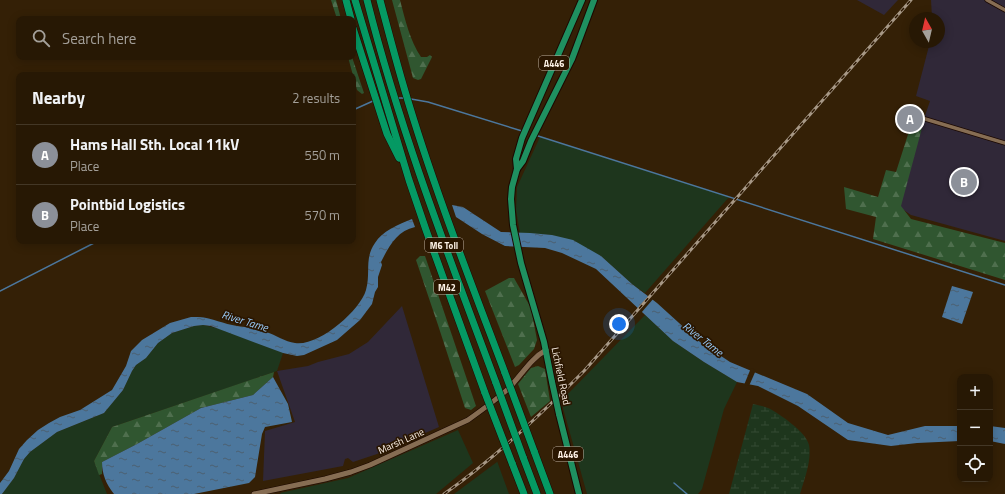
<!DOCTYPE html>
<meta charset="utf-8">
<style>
:root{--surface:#271804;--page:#2f210e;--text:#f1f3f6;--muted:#a4a09a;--line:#433726;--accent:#8c9099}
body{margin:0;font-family:"Titillium Web",sans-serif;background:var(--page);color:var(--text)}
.controls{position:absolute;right:12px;bottom:12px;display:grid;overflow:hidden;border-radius:8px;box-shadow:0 2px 10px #0003}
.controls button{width:36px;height:36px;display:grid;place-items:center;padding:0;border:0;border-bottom:1px solid var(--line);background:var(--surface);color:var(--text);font:20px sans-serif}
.compass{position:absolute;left:909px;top:12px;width:36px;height:36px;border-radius:50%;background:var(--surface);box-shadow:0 2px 10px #0003;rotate:352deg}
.you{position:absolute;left:619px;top:324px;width:14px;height:14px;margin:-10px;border:3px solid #fff;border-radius:50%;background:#1a73e8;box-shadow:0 0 0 6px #1a73e833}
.badge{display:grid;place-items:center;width:26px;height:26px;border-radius:50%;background:var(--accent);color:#fff;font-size:13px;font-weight:700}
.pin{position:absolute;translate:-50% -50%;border:2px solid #fff;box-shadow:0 1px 4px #0006}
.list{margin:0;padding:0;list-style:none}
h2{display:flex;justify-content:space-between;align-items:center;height:52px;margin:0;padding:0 16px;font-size:17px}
h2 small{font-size:13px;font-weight:400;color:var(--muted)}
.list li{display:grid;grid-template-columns:26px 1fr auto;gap:12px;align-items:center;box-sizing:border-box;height:60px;padding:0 16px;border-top:1px solid var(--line)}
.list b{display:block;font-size:15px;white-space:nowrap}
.list p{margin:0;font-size:13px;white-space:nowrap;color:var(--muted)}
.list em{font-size:13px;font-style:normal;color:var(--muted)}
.icon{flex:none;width:22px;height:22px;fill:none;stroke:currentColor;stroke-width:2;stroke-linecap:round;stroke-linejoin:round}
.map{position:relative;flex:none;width:1005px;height:494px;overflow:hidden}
.search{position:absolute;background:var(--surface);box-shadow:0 2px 10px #0003;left:16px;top:16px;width:340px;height:44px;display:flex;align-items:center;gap:10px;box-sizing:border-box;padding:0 14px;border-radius:8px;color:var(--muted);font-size:15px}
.panel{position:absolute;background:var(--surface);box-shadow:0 2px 10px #0003;left:16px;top:72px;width:340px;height:172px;border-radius:8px}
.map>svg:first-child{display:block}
.industrial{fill:#302838}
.green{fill:#1e361d}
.forest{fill:url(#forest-firs)}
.wetland{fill:url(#wetland-marsh)}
.water{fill:url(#water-ripples)}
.pier{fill:#342006}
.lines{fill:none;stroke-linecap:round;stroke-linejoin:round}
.stream{stroke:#4c779d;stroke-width:1.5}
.minor-casing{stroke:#1b0800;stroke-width:5}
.secondary-casing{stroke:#1b0800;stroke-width:6}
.trunk-casing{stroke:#1b0800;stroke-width:8}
.motorway-casing{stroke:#1b0800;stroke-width:8}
.minor{stroke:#866d53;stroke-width:3.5}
.secondary{stroke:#866d53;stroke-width:5}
.trunk{stroke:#1f9060;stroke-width:6}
.motorway{stroke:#059963;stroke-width:7}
.rail-casing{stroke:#a79886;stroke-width:3}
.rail{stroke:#2a1600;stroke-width:1.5;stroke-dasharray:4.5;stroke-linecap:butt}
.trunk-bridge-casing{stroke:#1b0800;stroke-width:8;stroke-linecap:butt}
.motorway-bridge-casing{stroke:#1b0800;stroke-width:8;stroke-linecap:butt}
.trunk-bridge{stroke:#1f9060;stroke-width:6}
.motorway-bridge{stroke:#059963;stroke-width:7}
.labels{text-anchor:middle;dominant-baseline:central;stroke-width:3.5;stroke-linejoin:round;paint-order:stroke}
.shield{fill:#2a1600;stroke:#beb0a1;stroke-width:1}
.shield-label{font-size:9px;font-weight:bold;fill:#fdf2e6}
.street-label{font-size:10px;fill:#fdf2e6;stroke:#2a1600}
.water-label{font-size:11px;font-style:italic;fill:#9acdfb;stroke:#2a1600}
</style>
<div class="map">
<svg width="1005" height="494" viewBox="0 0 1005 494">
<defs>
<pattern id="forest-firs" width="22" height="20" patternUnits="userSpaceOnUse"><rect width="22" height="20" fill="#305630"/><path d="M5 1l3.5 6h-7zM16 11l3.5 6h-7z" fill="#4f6f4e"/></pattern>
<pattern id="wetland-marsh" width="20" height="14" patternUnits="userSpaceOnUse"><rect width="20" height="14" fill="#1e361d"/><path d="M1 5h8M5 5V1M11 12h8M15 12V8" fill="none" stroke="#344a33"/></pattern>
<pattern id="water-ripples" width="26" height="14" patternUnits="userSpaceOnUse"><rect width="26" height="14" fill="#4c779d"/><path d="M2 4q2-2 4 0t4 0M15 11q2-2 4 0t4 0" fill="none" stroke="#4c6071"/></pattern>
</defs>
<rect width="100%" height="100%" fill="#342006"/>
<g class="industrial">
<path d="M857 0H898L884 15Z"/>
<path d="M931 0H1005V241L911 215 895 204 930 101 916 96 930 42H939V18H932Z"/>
<path d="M402 306 439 427 377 454 353 462 348 458 345 459 343 466 263 481 265 431 295 422 277 371 308 366 318 362 349 354 368 342Z"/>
</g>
<g class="green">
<path d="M540 137 729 197 645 293 632 284 601 256 552 235 520 233 516 210 517 187Z"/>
<path d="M645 315 673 341 704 362 737 382 724 409 702 489 698 494H587L561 401Z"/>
<path d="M203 325 221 329 283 353 277 371 112 427 94 461 107 494H2L14 478 24 459 30 452 57 432 104 413 123 390 132 371 136 365 146 358 158 343 172 333 194 326Z"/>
<path d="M458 430 473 463 436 494H281L280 493 348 478Z"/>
<path d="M497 461 509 494H454L497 462Z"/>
</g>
<g class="forest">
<path d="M331 0H336L341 19H337Z"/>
<path d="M392 0H400C405 19 410 41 421 57H427L430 55 432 57 421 79 418 80 413 78Z"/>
<path d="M348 57H352L364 93 362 94 357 90Z"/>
<path d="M911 125 922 128 901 206 911 219 1005 243V280L873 239 876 217 846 209 844 187 878 197 886 170 896 172Z"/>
<path d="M420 256H425L476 406 471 410 465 408 438 325 416 260Z"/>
<path d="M509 278H514L531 308 537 340 534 349 519 365 515 367 485 291Z"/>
<path d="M538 366 545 369 550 401 531 417 518 384 531 368Z"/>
<path d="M274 372 273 377 253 395 201 408 137 444 102 462V474L99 475 94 461 112 427Z"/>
</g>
<path class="wetland" d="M753 404C758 405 763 406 768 408 779 413 807 433 809 445 812 460 804 480 800 494H729Z"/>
<g class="water">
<path d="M452 205 463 207 501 232 530 233 552 235 573 240 601 256 632 284 657 303 700 342 730 362 807 394 848 423 888 435 925 426H960V441L917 443 891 446 848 440 798 406 758 386 737 382 704 362 673 341 596 269 562 253 545 248 505 246 482 234 456 217Z"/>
<path d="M412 219 415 227C397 231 389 246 381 262L382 265 378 277V287L375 292 372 304 360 320 337 340 304 355 297 356 283 353 211 326 203 325 194 326 172 333 158 343 146 358 136 365 132 371 123 390 104 413 57 432 30 452 24 459 14 478 2 494H0V483L9 471 19 449 27 440 38 430 49 423 60 417 80 410 112 390 126 366 131 351 142 340 170 323 191 317H199C212 318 224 324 237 326 247 327 257 329 266 332 276 335 285 342 295 343 318 347 360 311 366 290 371 272 364 259 375 243 382 231 399 224 412 219Z"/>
<path d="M952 286 973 292 962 324 942 317Z"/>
<path d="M273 377 288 404 292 422 265 427 262 434 255 477 249 483 194 494H114C106 484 102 474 102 462L137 444 201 408 253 395Z"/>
<path d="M990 426 1005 428V444L990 441Z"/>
</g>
<g class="pier">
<path d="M650 294 654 298 641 313 637 309Z"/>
<path d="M751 368 756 370 749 386 744 385Z"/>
</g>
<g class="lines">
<g class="stream">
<path d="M397 98H405"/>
<path d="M411 99 428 102 522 131"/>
<path d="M353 110 373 101"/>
<path d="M535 135 1005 285"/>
<path d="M0 291 98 241"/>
<path d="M674 483 687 494"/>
</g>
<defs>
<g id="minor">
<path d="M987 0 1005 10"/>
<path d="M922 118 1005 143"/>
</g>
<path id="secondary" d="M254 494 325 479 351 472 370 465 468 420C482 410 496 400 508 389 521 376 530 359 546 350"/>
<g id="trunk">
<path d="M517 169 523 161 531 141 572 59 594 0"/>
<path d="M552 382 544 342 521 263 513 225 511 199 512 187 517 169 516 159 522 138 582 0"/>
<path d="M559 414 579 494"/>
</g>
<g id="motorway">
<path d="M346 0 351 19"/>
<path d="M355 0 409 180 426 230 485 393"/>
<path d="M367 0C400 131 449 257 496 383"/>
<path d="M380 0C388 30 396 61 405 91 433 186 470 280 505 373"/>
<path d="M353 28 387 134 399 158"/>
<path d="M534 451 550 494"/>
<path d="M523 457 537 494"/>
<path d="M512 463 524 494"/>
</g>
</defs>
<use href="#minor" class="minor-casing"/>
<use href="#secondary" class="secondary-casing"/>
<use href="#trunk" class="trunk-casing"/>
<use href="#motorway" class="motorway-casing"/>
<use href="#minor" class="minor"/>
<use href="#secondary" class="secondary"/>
<use href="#trunk" class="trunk"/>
<use href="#motorway" class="motorway"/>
<defs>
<path id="rail" d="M444 494C495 458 540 415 584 371L911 0"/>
</defs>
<use href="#rail" class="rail-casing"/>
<use href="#rail" class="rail"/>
<defs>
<path id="trunk-bridge" d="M552 382 559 414"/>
<g id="motorway-bridge">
<path d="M505 373 534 451"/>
<path d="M496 383 523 457"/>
<path d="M485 393 512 463"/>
</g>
</defs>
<use href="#trunk-bridge" class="trunk-bridge-casing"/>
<use href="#motorway-bridge" class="motorway-bridge-casing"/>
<use href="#trunk-bridge" class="trunk-bridge"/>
<use href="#motorway-bridge" class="motorway-bridge"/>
</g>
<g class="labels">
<g class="shield">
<rect x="539" y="56" width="30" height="14" rx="3"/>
<rect x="425" y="238" width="38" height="14" rx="3"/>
<rect x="434" y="280" width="26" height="14" rx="3"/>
<rect x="553" y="447" width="30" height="14" rx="3"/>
</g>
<g class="shield-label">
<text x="554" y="63">A446</text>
<text x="444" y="245">M6 Toll</text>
<text x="447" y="287">M42</text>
<text x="568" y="454">A446</text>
</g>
<g class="street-label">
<text transform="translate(561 376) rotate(78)">Lichfield Road</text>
<text transform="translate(401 441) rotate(-24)">Marsh Lane</text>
</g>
<g class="water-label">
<text transform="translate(245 321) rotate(17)">River Tame</text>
<text transform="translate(703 339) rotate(38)">River Tame</text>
</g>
</g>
</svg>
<div class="controls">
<button>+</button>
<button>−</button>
<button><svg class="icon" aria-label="locate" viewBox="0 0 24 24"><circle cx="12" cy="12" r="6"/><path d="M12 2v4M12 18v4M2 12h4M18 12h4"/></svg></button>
</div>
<svg class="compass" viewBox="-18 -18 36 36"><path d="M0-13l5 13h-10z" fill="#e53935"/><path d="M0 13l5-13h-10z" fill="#a4a09a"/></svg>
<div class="you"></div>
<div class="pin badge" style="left:910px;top:119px">A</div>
<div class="pin badge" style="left:964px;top:182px">B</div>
<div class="search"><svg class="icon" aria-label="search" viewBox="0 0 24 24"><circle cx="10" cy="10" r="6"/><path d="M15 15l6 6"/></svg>Search here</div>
<section class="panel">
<h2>Nearby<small>2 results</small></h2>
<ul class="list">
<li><span class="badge">A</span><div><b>Hams Hall Sth. Local 11kV</b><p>Place</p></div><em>550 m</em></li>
<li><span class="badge">B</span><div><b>Pointbid Logistics</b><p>Place</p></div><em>570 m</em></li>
</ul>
</section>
</div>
